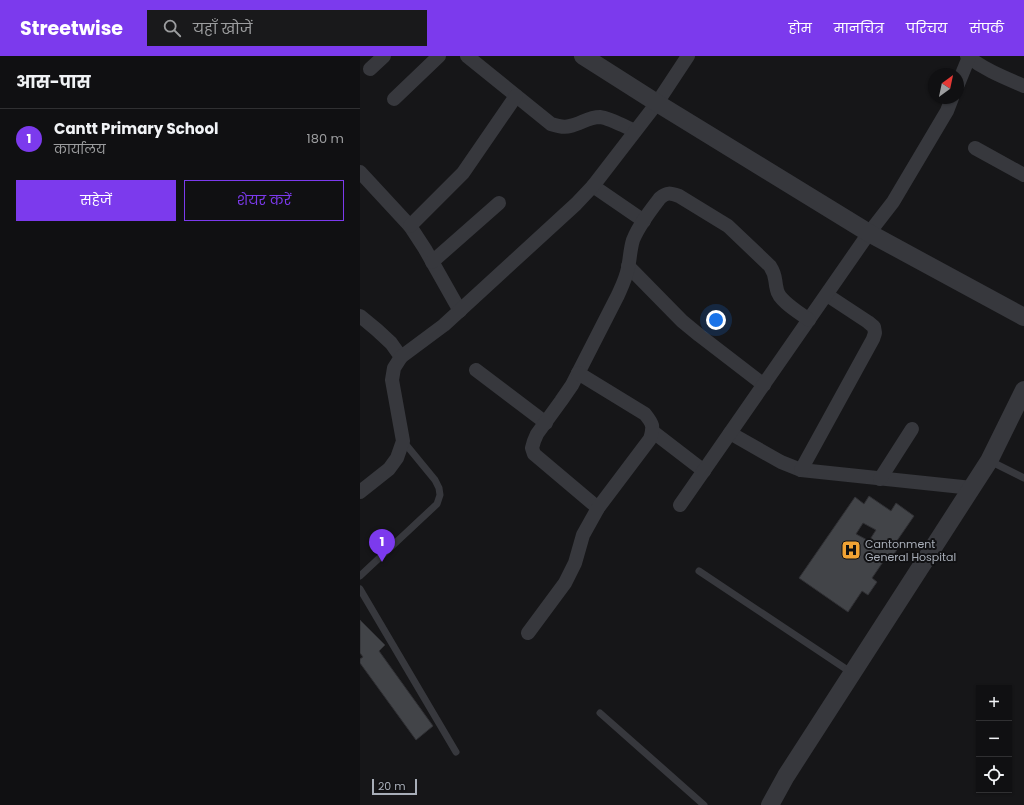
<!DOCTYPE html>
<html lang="hi">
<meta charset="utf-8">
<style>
:root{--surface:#101012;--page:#19191b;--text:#f1f3f6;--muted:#9c9d9f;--line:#303032;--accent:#7c3aed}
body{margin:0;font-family:Poppins,"Noto Sans Devanagari",sans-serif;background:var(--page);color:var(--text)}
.controls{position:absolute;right:12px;bottom:12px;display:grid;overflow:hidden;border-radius:0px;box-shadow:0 1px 3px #0004}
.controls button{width:36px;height:36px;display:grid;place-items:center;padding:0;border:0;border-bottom:1px solid var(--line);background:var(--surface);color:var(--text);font:20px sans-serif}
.compass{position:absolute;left:568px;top:12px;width:36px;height:36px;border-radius:50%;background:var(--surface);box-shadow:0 1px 3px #0004;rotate:33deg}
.scale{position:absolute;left:12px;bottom:10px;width:45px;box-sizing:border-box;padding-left:4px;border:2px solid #a8aeb8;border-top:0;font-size:11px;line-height:14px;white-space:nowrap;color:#a8aeb8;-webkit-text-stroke:3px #111113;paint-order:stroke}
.you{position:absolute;left:356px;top:264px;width:14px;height:14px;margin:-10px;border:3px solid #fff;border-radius:50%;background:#1a73e8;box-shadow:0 0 0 6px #1a73e833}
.badge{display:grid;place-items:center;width:26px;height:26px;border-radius:50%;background:var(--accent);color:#fff;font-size:13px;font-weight:700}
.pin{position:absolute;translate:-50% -33px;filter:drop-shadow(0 1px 2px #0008)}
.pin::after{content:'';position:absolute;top:21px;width:14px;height:12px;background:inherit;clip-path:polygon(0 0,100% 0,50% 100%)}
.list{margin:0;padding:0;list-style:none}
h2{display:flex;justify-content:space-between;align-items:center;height:52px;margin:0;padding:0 16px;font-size:17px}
h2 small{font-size:13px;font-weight:400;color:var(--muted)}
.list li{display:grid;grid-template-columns:26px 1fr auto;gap:12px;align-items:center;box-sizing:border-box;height:60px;padding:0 16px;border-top:1px solid var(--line)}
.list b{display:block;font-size:15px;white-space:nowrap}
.list p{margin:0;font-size:13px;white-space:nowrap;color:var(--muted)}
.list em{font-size:13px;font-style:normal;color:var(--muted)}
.actions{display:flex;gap:8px;padding:12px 16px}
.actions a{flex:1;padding:9px 0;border:1px solid var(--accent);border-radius:0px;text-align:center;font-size:14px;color:var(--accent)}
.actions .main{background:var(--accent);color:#fff}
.icon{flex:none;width:22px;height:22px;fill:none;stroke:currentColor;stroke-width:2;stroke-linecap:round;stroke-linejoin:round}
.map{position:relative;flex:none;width:664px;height:749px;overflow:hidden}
header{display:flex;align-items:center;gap:24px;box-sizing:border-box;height:56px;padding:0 20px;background:var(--accent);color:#fff}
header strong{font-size:19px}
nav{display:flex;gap:22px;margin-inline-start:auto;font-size:14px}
.search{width:280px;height:36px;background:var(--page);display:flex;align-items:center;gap:10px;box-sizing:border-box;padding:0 14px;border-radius:0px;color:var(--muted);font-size:15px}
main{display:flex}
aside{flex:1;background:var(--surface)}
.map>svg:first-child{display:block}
.building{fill:#424448;stroke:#303034;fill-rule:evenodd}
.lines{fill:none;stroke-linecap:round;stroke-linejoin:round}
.service{stroke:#37383d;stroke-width:7}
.minor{stroke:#37383d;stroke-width:14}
.tertiary{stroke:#37383d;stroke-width:18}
.labels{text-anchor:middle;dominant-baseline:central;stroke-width:4;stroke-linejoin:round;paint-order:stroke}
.poi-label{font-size:11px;fill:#a8aeb8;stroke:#111113;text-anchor:start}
</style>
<header>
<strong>Streetwise</strong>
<div class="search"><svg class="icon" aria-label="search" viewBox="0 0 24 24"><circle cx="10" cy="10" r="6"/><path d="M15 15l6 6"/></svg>यहाँ खोजें</div>
<nav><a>होम</a><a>मानचित्र</a><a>परिचय</a><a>संपर्क</a></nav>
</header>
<main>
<aside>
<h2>आस-पास<small></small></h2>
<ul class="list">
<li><span class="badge">1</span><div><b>Cantt Primary School</b><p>कार्यालय</p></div><em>180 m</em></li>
</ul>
<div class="actions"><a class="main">सहेजें</a><a>शेयर करें</a></div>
</aside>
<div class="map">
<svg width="664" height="749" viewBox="0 0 664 749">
<rect width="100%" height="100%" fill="#161618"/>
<g class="building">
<path d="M509 440 531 455 536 447 554 460 534 489 538 492 529 506 525 503 512 522 517 526 508 539 502 535 488 556 439 522 495 441 504 448ZM503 467 516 474 509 485 496 478Z"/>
<path d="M0 564 25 589 19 595 73 670 56 684 0 607V603L3 601 0 597Z"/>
</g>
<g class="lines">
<g class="service">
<path d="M630 405 664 422"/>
<path d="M339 515 492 617"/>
<path d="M0 520 77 448 80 439 79 432 75 424 43 385"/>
<path d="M0 533 96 696"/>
<path d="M240 657 344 749"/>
</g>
<g class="minor">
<path d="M107 0 191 68C197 70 204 72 210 70 221 68 228 61 240 61 249 62 266 71 275 75"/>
<path d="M607 0C625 14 643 21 664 30"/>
<path d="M10 13 24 0"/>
<path d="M598 28 609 1"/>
<path d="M34 43 79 0"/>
<path d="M615 92 664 119"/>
<path d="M0 116 50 170 65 193 100 255"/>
<path d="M233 130 284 165"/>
<path d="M50 170 103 117 156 40"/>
<path d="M72 206 139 147"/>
<path d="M268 210 322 265 339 279 404 329"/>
<path d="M0 260 17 274 31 287 41 301"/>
<path d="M116 314 186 367"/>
<path d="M292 375 344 415"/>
<path d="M370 377 421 406 441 414 612 432"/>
<path d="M441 414 513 283 515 277 514 271 508 266 467 239"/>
<path d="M520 423 552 373"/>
<path d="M0 436 29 413 37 402 43 385 32 324 34 312 41 301 84 269 216 148 233 130 297 47 328 0"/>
<path d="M320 449 509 177 533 146 587 55 592 42"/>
<path d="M238 452 174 398 172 392 174 385 177 378 201 345 212 329 258 239C262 230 266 222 268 212 270 203 270 194 273 184 279 169 290 155 300 142 307 136 310 137 319 140L368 170 410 210C417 221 414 223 417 234 419 245 440 257 449 264"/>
<path d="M168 577 205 527 215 507 223 479 238 452 290 383C294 370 293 368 285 358L218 317"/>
</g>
<g class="tertiary">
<path d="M223 0 297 47 509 177 664 261"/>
<path d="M410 749 426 720 629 405 664 334"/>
</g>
</g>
<defs>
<symbol id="hospital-square" viewBox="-11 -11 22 22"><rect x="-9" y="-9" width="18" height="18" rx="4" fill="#f1a334" stroke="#111113"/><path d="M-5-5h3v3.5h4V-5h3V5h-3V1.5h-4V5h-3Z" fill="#111"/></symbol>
</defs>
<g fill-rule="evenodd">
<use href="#hospital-square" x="480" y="483" width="22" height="22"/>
</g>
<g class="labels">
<g class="poi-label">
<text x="505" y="488">Cantonment<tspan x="505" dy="13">General Hospital</tspan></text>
</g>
</g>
</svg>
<div class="controls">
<button>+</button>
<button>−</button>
<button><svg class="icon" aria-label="locate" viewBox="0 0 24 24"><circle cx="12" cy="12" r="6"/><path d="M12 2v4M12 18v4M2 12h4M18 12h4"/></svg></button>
</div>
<svg class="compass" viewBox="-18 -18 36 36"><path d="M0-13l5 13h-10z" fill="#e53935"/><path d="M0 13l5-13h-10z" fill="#9c9d9f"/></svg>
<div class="scale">20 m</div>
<div class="you"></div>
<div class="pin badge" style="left:22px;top:506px">1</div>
</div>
</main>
